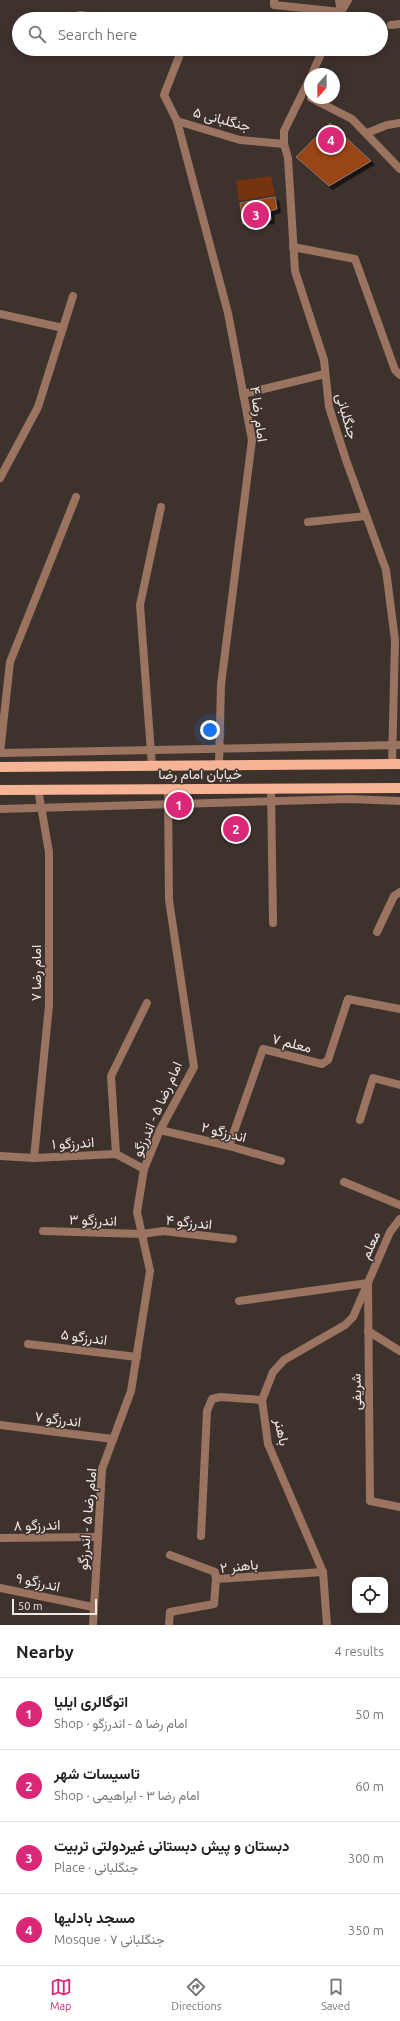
<!DOCTYPE html>
<meta charset="utf-8">
<style>
:root{--surface:#fff;--page:#f2f2f2;--text:#222;--muted:#767676;--line:#e0e0e0;--accent:#db2777}
body{margin:0;font-family:Ubuntu,Vazirmatn,sans-serif;background:var(--page);color:var(--text)}
.controls{position:absolute;right:12px;bottom:12px;display:grid;overflow:hidden;border-radius:8px;box-shadow:0 2px 10px #0003}
.controls button{width:36px;height:36px;display:grid;place-items:center;padding:0;border:0;border-bottom:1px solid var(--line);background:var(--surface);color:var(--text);font:20px sans-serif}
.compass{position:absolute;left:304px;top:68px;width:36px;height:36px;border-radius:50%;background:var(--surface);box-shadow:0 2px 10px #0003;rotate:201deg}
.scale{position:absolute;left:12px;bottom:10px;width:85px;box-sizing:border-box;padding-left:4px;border:2px solid #f1e9e6;border-top:0;font-size:11px;line-height:14px;white-space:nowrap;color:#f1e9e6;-webkit-text-stroke:3px #3e322d;paint-order:stroke}
.you{position:absolute;left:210px;top:730px;width:14px;height:14px;margin:-10px;border:3px solid #fff;border-radius:50%;background:#1a73e8;box-shadow:0 0 0 6px #1a73e833}
.badge{display:grid;place-items:center;width:26px;height:26px;border-radius:50%;background:var(--accent);color:#fff;font-size:13px;font-weight:700}
.pin{position:absolute;translate:-50% -50%;border:2px solid #fff;box-shadow:0 1px 4px #0006}
.list{margin:0;padding:0;list-style:none}
h2{display:flex;justify-content:space-between;align-items:center;height:52px;margin:0;padding:0 16px;font-size:17px}
h2 small{font-size:13px;font-weight:400;color:var(--muted)}
.list li{display:grid;grid-template-columns:26px 1fr auto;gap:12px;align-items:center;box-sizing:border-box;height:72px;padding:0 16px;border-top:1px solid var(--line)}
.list b{display:block;font-size:15px;white-space:nowrap}
.list p{margin:0;font-size:13px;white-space:nowrap;color:var(--muted)}
.list em{font-size:13px;font-style:normal;color:var(--muted)}
.icon{flex:none;width:22px;height:22px;fill:none;stroke:currentColor;stroke-width:2;stroke-linecap:round;stroke-linejoin:round}
.map{position:relative;flex:none;width:400px;height:1625px;overflow:hidden}
.search{position:absolute;background:var(--surface);box-shadow:0 2px 10px #0003;left:12px;right:12px;top:12px;height:44px;display:flex;align-items:center;gap:10px;box-sizing:border-box;padding:0 14px;border-radius:22px;color:var(--muted);font-size:15px}
.sheet{height:340px;background:var(--surface)}
nav{display:flex;justify-content:space-around;align-items:center;box-sizing:border-box;height:56px;border-top:1px solid var(--line);background:var(--surface);font-size:11px;color:var(--muted)}
nav a{display:grid;justify-items:center;gap:2px}
nav .on{color:var(--accent)}
.map>svg:first-child{display:block}
.green{fill:#76330d}
.building{fill:#9a4414;stroke:#887a74;filter:url(#shadow)}
.lines{fill:none;stroke-linecap:round;stroke-linejoin:round}
.pedestrian{stroke:#9b7361;stroke-width:8}
.minor{stroke:#9b7361;stroke-width:8}
.primary{stroke:#f6b496;stroke-width:10}
.labels{text-anchor:middle;dominant-baseline:central;stroke-width:3;stroke-linejoin:round;paint-order:stroke}
.street-label{font-size:14px;fill:#f1e9e6;stroke:#3e322d}
</style>
<div class="map">
<svg width="400" height="1625" viewBox="0 0 400 1625">
<defs>
<filter id="shadow"><feDropShadow dx="3.5" dy="3.5" stdDeviation="0" flood-color="#0009"/></filter>
</defs>
<rect width="100%" height="100%" fill="#3e322d"/>
<path class="green" d="M271 176 275 195 239 201 236 181Z"/>
<g class="building">
<path d="M330 123 371 161 329 186 296 157Z"/>
<path d="M275 197 277 209 270 211 271 220 243 224 240 203Z"/>
</g>
<g class="lines">
<g class="pedestrian">
<path d="M0 753 400 745"/>
<path d="M0 809 349 799 400 801"/>
</g>
<g class="minor">
<path d="M274 0V5L341 12 339 0"/>
<path d="M80 15 109 19"/>
<path d="M337 19 348 0"/>
<path d="M391 25 400 24"/>
<path d="M182 49 164 95 177 121 228 313 252 440 221 685 219 765"/>
<path d="M312 74 323 49"/>
<path d="M310 78 284 131V144L288 158 295 271 324 360 329 407 346 460 386 570 395 640 392 764"/>
<path d="M311 98 352 119 400 169"/>
<path d="M177 121 240 140 284 144"/>
<path d="M367 133 387 125 400 123"/>
<path d="M293 247 355 259 395 370 400 375"/>
<path d="M0 314 63 328"/>
<path d="M243 394 325 374"/>
<path d="M0 478 38 407 73 296"/>
<path d="M308 522 366 516"/>
<path d="M0 753 10 662 76 497"/>
<path d="M152 766 140 605 161 507"/>
<path d="M271 788 273 923"/>
<path d="M377 932 394 896 400 892"/>
<path d="M360 1120 373 1078 400 1085"/>
<path d="M160 1130 229 1146 281 1161"/>
<path d="M229 1146 263 1049 322 1064 328 1060 348 999 400 1009"/>
<path d="M116 1154 111 1076 147 1003"/>
<path d="M0 1156 34 1158 116 1154 144 1169"/>
<path d="M34 1158 49 1005V852L38 789"/>
<path d="M344 1182 400 1205"/>
<path d="M43 1231 142 1234 163 1231 233 1239"/>
<path d="M368 1286 370 1501 400 1507"/>
<path d="M239 1301 368 1283"/>
<path d="M368 1331 400 1351"/>
<path d="M28 1344 137 1357"/>
<path d="M0 1425 113 1439"/>
<path d="M201 1536 207 1411 212 1399 220 1397 262 1400"/>
<path d="M0 1538 98 1537"/>
<path d="M170 1555 215 1572 216 1579"/>
<path d="M0 1588 93 1607"/>
<path d="M93 1625 102 1469 131 1391 150 1271 137 1212 144 1169 160 1130 194 1067 169 900 168 788"/>
<path d="M169 1625 170 1612 214 1604 216 1579 323 1572"/>
<path d="M327 1625 323 1572 268 1444 262 1400 273 1372 284 1360 345 1325 353 1317 390 1232 400 1219"/>
</g>
<g class="primary">
<path d="M0 767 400 764"/>
<path d="M0 790 400 788"/>
</g>
</g>
<g class="labels">
<g class="street-label">
<text transform="translate(222 119) rotate(15)">جنگلبانی ۵</text>
<text transform="translate(259 414) rotate(82)">امام رضا ۴</text>
<text transform="translate(347 416) rotate(74)">جنگلبانی</text>
<text x="200" y="774">خیابان امام رضا</text>
<text transform="translate(36 973) rotate(-90)">امام رضا ۷</text>
<text transform="translate(292 1043) rotate(14)">معلم ۷</text>
<text transform="translate(157 1109) rotate(-66)">امام رضا ۵ - اندرزگو</text>
<text transform="translate(224 1132) rotate(14)">اندرزگو ۲</text>
<text transform="translate(73 1143) rotate(-3)">اندرزگو ۱</text>
<text transform="translate(93 1220) rotate(2)">اندرزگو ۳</text>
<text transform="translate(189 1222) rotate(6)">اندرزگو ۴</text>
<text transform="translate(370 1245) rotate(-66)">معلم</text>
<text transform="translate(84 1337) rotate(7)">اندرزگو ۵</text>
<text transform="translate(356 1392) rotate(-91)">شریفی</text>
<text transform="translate(58 1419) rotate(7)">اندرزگو ۷</text>
<text transform="translate(282 1432) rotate(78)">باهنر</text>
<text transform="translate(87 1519) rotate(-85)">امام رضا ۵ - اندرزگو</text>
<text transform="translate(37 1525) rotate(-1)">اندرزگو ۸</text>
<text transform="translate(239 1566) rotate(-6)">باهنر ۲</text>
<text transform="translate(38 1582) rotate(12)">اندرزگو ۹</text>
</g>
</g>
</svg>
<div class="controls">
<button><svg class="icon" aria-label="locate" viewBox="0 0 24 24"><circle cx="12" cy="12" r="6"/><path d="M12 2v4M12 18v4M2 12h4M18 12h4"/></svg></button>
</div>
<svg class="compass" viewBox="-18 -18 36 36"><path d="M0-13l5 13h-10z" fill="#e53935"/><path d="M0 13l5-13h-10z" fill="#767676"/></svg>
<div class="scale">50 m</div>
<div class="you"></div>
<div class="pin badge" style="left:179px;top:805px">1</div>
<div class="pin badge" style="left:236px;top:829px">2</div>
<div class="pin badge" style="left:256px;top:215px">3</div>
<div class="pin badge" style="left:331px;top:140px">4</div>
<div class="search"><svg class="icon" aria-label="search" viewBox="0 0 24 24"><circle cx="10" cy="10" r="6"/><path d="M15 15l6 6"/></svg>Search here</div>
</div>
<section class="sheet">
<h2>Nearby<small>4 results</small></h2>
<ul class="list">
<li><span class="badge">1</span><div><b>اتوگالری ایلیا</b><p>Shop · امام رضا ۵ - اندرزگو</p></div><em>50 m</em></li>
<li><span class="badge">2</span><div><b>تاسیسات شهر</b><p>Shop · امام رضا ۳ - ابراهیمی</p></div><em>60 m</em></li>
<li><span class="badge">3</span><div><b>دبستان و پیش دبستانی غیردولتی تربیت</b><p>Place · جنگلبانی</p></div><em>300 m</em></li>
<li><span class="badge">4</span><div><b>مسجد بادلیها</b><p>Mosque · جنگلبانی ۷</p></div><em>350 m</em></li>
</ul>
</section>
<nav>
<a class="on"><svg class="icon" aria-label="map" viewBox="0 0 24 24"><path d="M3 6l6-2 6 2 6-2v14l-6 2-6-2-6 2zM9 4v14M15 6v14"/></svg>Map</a>
<a><svg class="icon" aria-label="directions" viewBox="0 0 24 24"><path d="M12 3l9 9-9 9-9-9zM9 14v-3h6M13 9l2 2-2 2"/></svg>Directions</a>
<a><svg class="icon" aria-label="saved" viewBox="0 0 24 24"><path d="M7 4h10v16l-5-4-5 4z"/></svg>Saved</a>
</nav>
